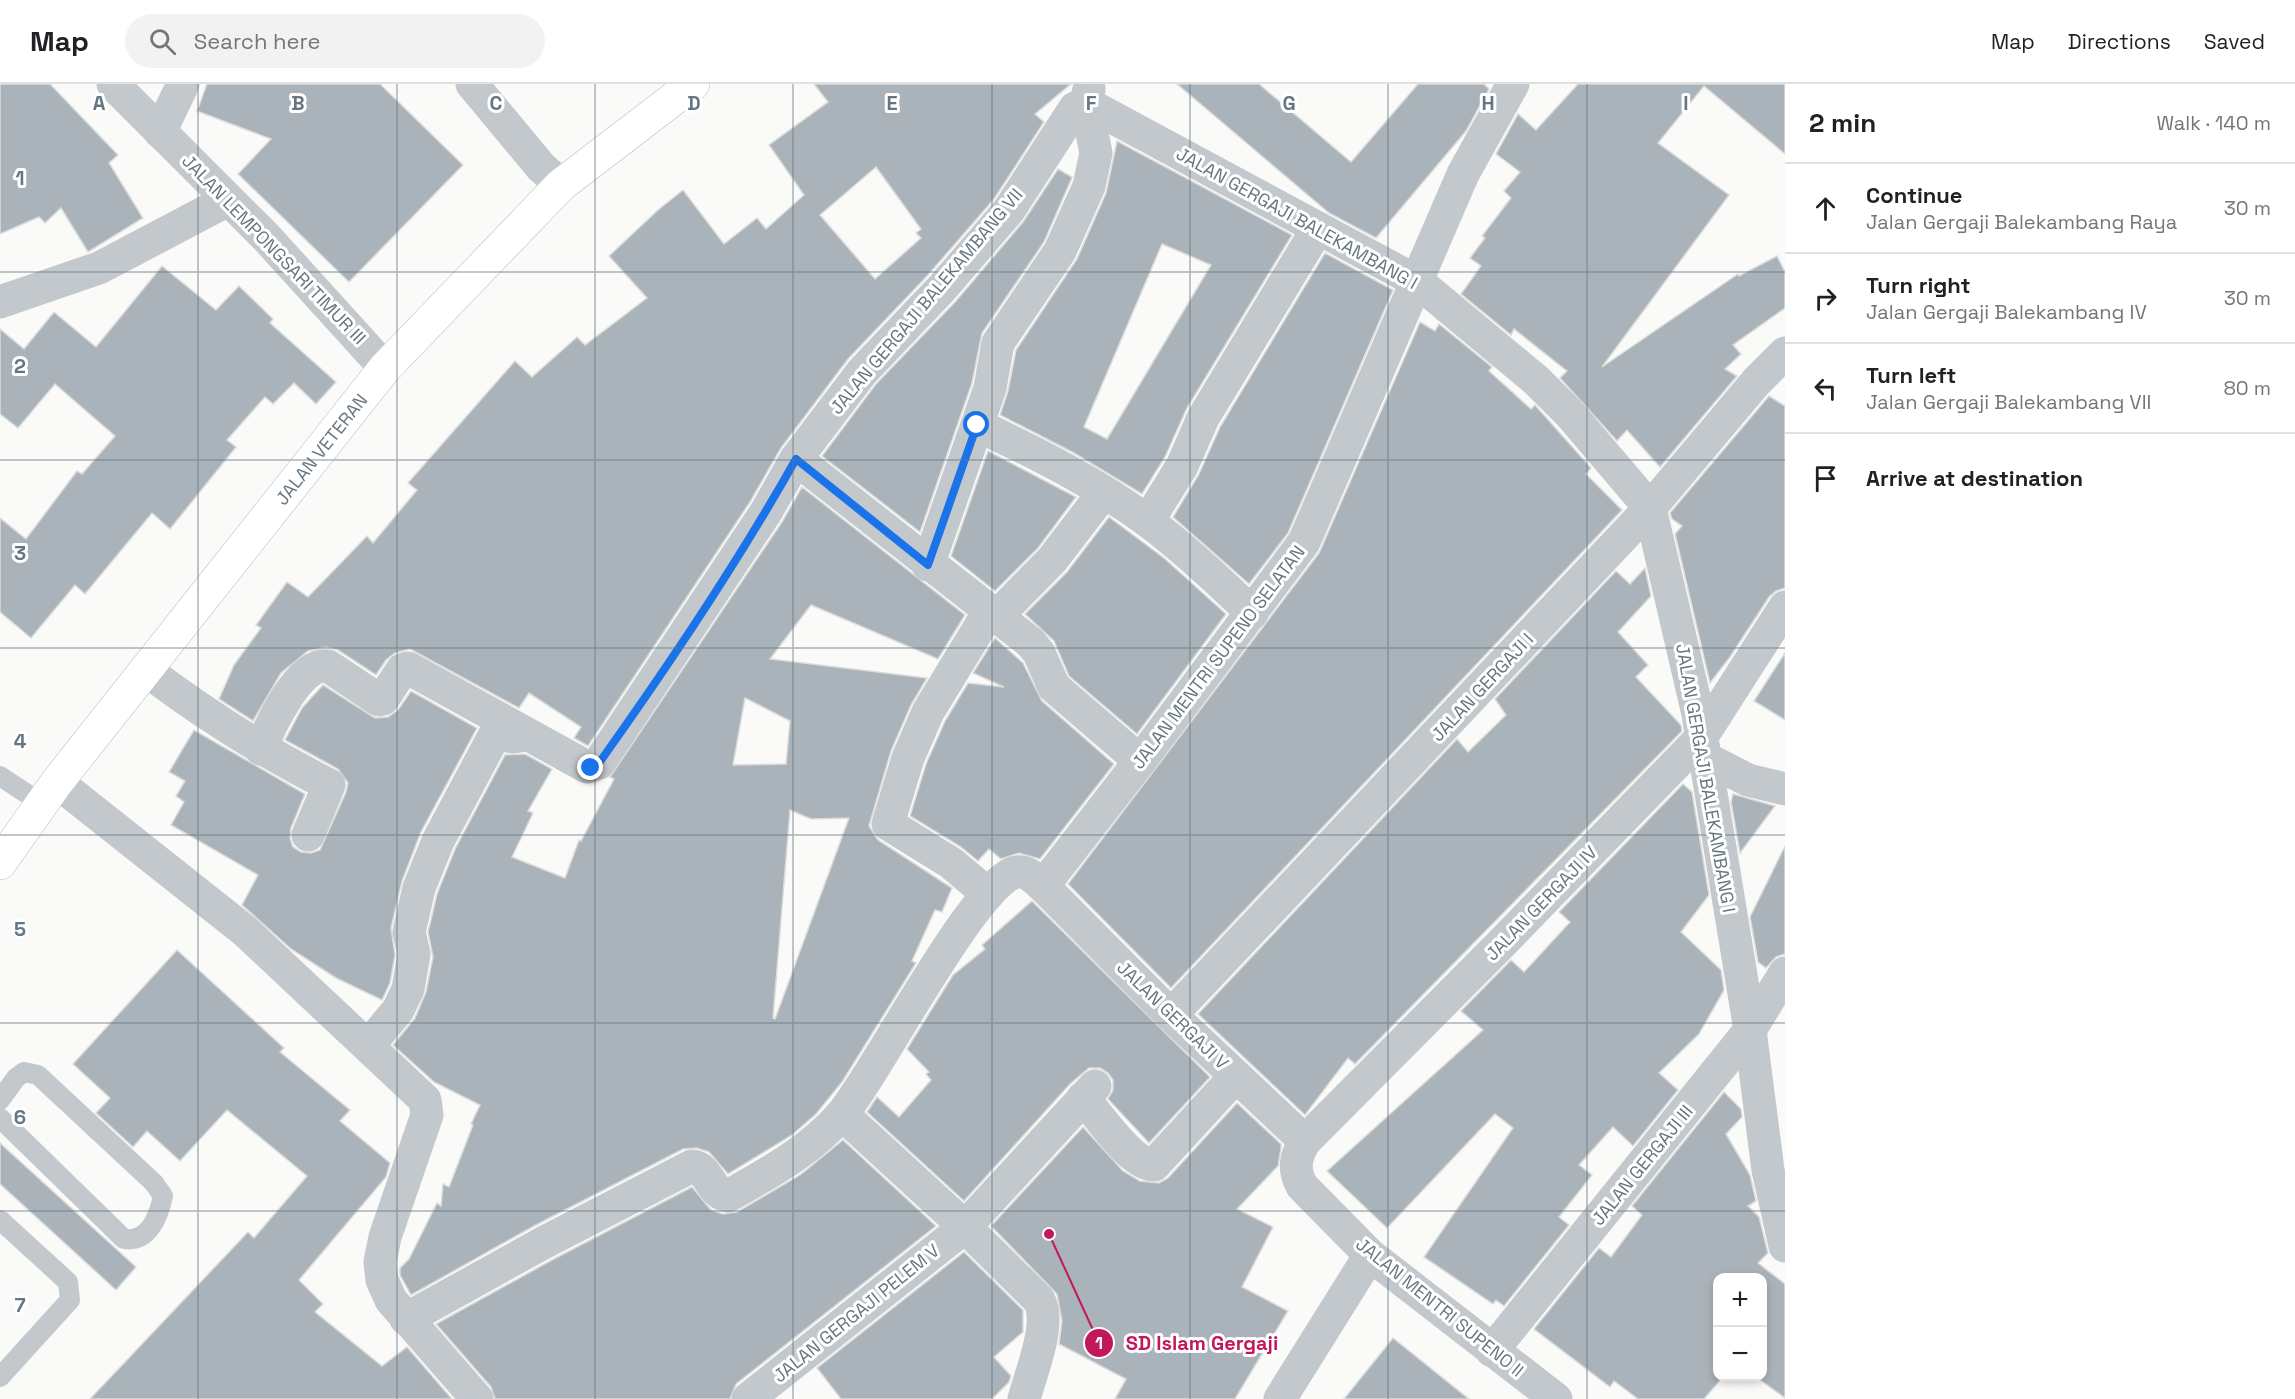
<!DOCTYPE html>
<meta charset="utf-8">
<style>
:root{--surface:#fff;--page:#f2f2f2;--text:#202124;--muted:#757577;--line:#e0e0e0}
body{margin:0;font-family:"Space Grotesk",sans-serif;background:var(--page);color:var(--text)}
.controls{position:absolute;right:18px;bottom:18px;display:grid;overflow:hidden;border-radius:12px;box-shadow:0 3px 9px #0003}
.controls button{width:54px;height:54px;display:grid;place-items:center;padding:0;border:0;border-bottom:2px solid var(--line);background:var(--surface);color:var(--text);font:30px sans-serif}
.stop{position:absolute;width:18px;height:18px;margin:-14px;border:4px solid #1a73e8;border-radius:50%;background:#fff}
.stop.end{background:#1a73e8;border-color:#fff;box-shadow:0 2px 6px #0008}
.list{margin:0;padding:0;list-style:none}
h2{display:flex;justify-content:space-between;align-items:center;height:78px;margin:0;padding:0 24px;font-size:26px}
h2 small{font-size:20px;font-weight:400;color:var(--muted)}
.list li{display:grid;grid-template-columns:39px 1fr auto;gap:18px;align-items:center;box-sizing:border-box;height:90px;padding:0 24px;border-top:2px solid var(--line)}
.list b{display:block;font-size:22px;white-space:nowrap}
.list p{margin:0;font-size:20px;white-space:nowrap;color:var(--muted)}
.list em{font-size:20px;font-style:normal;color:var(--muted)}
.icon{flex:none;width:33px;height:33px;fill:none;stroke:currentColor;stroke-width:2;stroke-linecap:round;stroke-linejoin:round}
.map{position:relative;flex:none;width:1785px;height:1315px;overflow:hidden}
header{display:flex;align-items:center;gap:36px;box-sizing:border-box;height:84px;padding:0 30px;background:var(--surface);border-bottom:2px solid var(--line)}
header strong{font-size:28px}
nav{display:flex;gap:33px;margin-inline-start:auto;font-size:21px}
.search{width:420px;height:54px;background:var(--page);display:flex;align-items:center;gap:15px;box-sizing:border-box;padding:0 21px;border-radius:33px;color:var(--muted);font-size:22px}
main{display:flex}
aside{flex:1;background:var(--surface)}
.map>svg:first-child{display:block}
.building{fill:#aab3b9;stroke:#dcdcda;stroke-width:1.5;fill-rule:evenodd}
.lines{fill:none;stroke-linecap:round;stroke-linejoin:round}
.secondary-casing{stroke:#b3babf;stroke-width:34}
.lane{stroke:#c3c8cc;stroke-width:20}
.street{stroke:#c3c8cc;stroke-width:33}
.secondary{stroke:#fff;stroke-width:33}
.route{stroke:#1a73e8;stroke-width:8}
.grid{fill:none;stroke:#657683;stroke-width:1.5;stroke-opacity:0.55}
.labels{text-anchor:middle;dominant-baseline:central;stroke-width:6;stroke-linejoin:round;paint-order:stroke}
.street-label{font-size:18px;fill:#657683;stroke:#fff}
.grid-label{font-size:20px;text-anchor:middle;font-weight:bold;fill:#657683;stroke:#fff;stroke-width:6;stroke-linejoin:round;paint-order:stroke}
.leader{fill:none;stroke:#c2185b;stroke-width:2}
.callout-dot{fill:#c2185b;stroke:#fff;stroke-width:2}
.mark-label{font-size:18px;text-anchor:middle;font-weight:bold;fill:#fff}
.callout-label{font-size:20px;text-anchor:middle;font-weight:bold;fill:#c2185b;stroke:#fff;stroke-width:6;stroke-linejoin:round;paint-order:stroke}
</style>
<header>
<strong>Map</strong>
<div class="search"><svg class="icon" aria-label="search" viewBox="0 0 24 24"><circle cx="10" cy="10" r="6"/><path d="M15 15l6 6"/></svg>Search here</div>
<nav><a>Map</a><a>Directions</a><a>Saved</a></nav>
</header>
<main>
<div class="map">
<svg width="1785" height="1315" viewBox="0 0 1785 1315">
<rect width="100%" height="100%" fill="#fafaf8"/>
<g class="building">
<path d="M0 0H50L118 71 109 79 143 134 88 168 61 124 45 139 39 133 0 150Z"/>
<path d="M207 0H380L463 81 349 198 238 90 271 55 197 27Z"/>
<path d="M814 0H1071L1035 30 1044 38 994 115 928 191 848 275 781 364 750 418 588 662 574 654 581 643 529 609 519 624 410 565 395 569 386 576 376 591 338 566 326 563 308 567 281 589 253 637 219 615 234 581 261 544 256 541 287 498 308 513 367 452 373 459 417 406 408 399 515 277 532 293 577 253 585 261 647 214 609 172 658 126 683 106 724 160 757 134 766 145 804 111 769 61 828 18ZM876 83 921 145 916 149 921 154 875 195 820 131Z"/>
<path d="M1177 0H1259L1351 78 1418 0H1484L1489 5 1466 47 1376 154 1329 129Z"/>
<path d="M1578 0H1785V70L1704 2 1658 59 1729 111 1602 283 1738 190 1739 192 1777 172 1785 188V224L1733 261 1741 270 1725 285 1737 292 1660 383 1627 346 1617 357 1560 294 1567 287 1514 245 1511 251 1461 210 1481 182 1470 174 1485 154 1482 152 1511 114 1504 107 1520 88 1496 70 1518 30 1536 46Z"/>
<path d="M1117 57 1292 151 1187 324 1165 373 1142 410 1074 369 1000 331 1008 307 1016 266 1077 175 1106 109ZM1162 160 1211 181 1107 355 1084 343Z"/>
<path d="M1058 85 1072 93 1071 96 1044 158 982 249 972 299 920 448 822 372 876 300 956 217 1023 138Z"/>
<path d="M1325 169 1393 206 1288 449 1249 500 1173 433 1199 390 1220 343Z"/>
<path d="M162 182 216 226 239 202 273 235 270 239 336 298 316 320 294 299 273 320 265 313 227 356 236 363 170 445 152 429 85 510 75 501 31 554 0 528V434L26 455 77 387 82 390 115 352 55 300 18 344 0 330V245L24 265 54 228 96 263Z"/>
<path d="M1420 238 1435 247 1439 240 1492 283 1489 287 1531 325 1535 321 1591 384 1586 390 1622 426 1171 904 1068 800 1319 469Z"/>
<path d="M1769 312 1785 322V504L1776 507 1769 513 1730 573 1710 599 1675 450 1682 442 1672 435 1670 429Z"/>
<path d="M988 367 1076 413 1038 464 995 507 951 472Z"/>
<path d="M802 403 965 531 938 575 811 521 770 575 927 594 911 621 891 667 869 742 878 756 952 804 942 828 935 826 912 877 916 879 842 998 816 1030 792 1051 728 1090 709 1068 697 1064 683 1065 534 1142 411 1211 400 1191V1184L409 1175 437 1119 441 1122 443 1100 449 1103 473 1041 471 1040 480 1021 434 998 393 961 415 934 426 908 433 873 428 848 437 810 455 765 505 671 525 670 552 685 528 727 533 729 512 773 565 794 579 756 581 757 614 695 610 693 782 438ZM745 614 790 637 786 680 733 681ZM790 726 811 735 849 734 775 935 773 934Z"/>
<path d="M1109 433 1164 474 1226 530 1137 650 1069 592 1054 557 1025 530 1067 488Z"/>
<path d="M1645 484 1651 512 1618 548 1648 581 1636 593 1681 641 1682 647 1355 980 1348 974 1305 1031 1198 930 1457 655 1468 668 1506 631 1495 615 1616 487 1630 500Z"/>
<path d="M995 554 1023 579 1042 617 1114 680 1040 775 1019 769 1001 775 989 765 978 777 961 763 910 732 926 680 945 637 968 599 1004 603 973 589Z"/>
<path d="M1785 569V636L1754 617Z"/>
<path d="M323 601 375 634 388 633 398 626 411 607 477 644 421 748 402 797 391 844 395 871 390 899 382 916 336 894 291 865 242 821 258 791 171 741 184 718 176 712 185 697 169 688 194 646 305 710 291 744 290 754 293 763 301 768 311 769 320 766 346 708 348 699 338 685 285 656 302 624Z"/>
<path d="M1683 700 1692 708 1709 811 1681 848 1721 886 1724 906 1699 950 1659 989 1678 1006 1633 1062 1613 1043 1579 1081 1592 1091 1559 1133 1569 1141 1504 1222 1496 1216 1493 1220 1424 1173 1513 1044 1495 1030 1387 1144 1327 1087 1483 946 1461 927 1511 876 1524 888 1570 838 1559 828Z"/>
<path d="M1733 710 1775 722 1740 769 1731 718Z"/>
<path d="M1785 762V870L1776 873 1766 884 1758 878 1750 833Z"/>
<path d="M1032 817 1210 993 1149 1059 1108 1015 1113 1006V996L1108 989 1100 984H1089L1070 1000 964 1117 867 1028 877 1013 899 1033 931 996 926 990 929 988 907 965 953 891 985 865 982 861Z"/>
<path d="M177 866 284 964 280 968 350 1026 340 1037 390 1079 386 1093 299 1196 323 1220 315 1228 382 1282 407 1263 452 1315H90L248 1148 254 1154 307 1092 227 1026 180 1077 147 1047 133 1063 96 1029 110 1014 73 980Z"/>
<path d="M1724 1008 1741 1025 1742 1033 1726 1050 1750 1091 1756 1117 1748 1122 1759 1133 1768 1169 1758 1179 1785 1200V1314L1756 1293H1762V1194H1718V1293H1723L1704 1315H1638L1614 1297 1610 1303 1534 1245 1599 1164 1611 1173 1642 1131 1632 1122Z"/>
<path d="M1237 1019 1281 1060V1064L1278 1082 1237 1125 1273 1143 1242 1203 1288 1227 1235 1315H1115L1126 1295 1059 1260 1062 1237 1057 1210 991 1142 1083 1043 1123 1087 1140 1097 1159 1099 1168 1094Z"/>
<path d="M843 1056 936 1142 736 1300 730 1315H495L491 1303 436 1240 552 1176 692 1103 711 1126 723 1130 737 1128 800 1091Z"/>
<path d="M0 1059 136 1183 116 1206 0 1100Z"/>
<path d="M964 1168 1023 1226V1248L994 1273 1011 1292 1009 1298 992 1315H841L817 1284Z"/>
<path d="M1393 1254 1469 1315H1344Z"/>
</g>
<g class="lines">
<defs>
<g id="secondary">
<path id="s1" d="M0 779 57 698 385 284 561 101 693 0"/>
</g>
</defs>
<use href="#secondary" class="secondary-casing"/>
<g class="lane">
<path d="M0 692 41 719"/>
<path d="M0 1016 16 994 24 988 38 991 154 1099 163 1112C159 1131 149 1159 124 1155L0 1034"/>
<path d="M0 1136 68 1198 70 1216 0 1293"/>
</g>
<g class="street">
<path d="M113 0 266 153 385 284"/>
<path d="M472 0 541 83 561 101"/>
<path d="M1086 19 1418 198 1536 296 1570 330 1650 424 1698 630 1750 946 1768 1086 1785 1162"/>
<path d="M160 48 183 0"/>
<path d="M0 218 99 184 228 116"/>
<path d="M977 341C1036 369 1096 399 1149 438 1186 466 1219 497 1252 529"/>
<path d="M796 375 1031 559 1039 569 1054 603 1140 677"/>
<path d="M1148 437 1182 382 1203 334 1318 144"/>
<path d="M928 481 990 304 998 259 1060 167 1089 102 1096 69 1086 19 1089 5"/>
<path d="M997 532 1052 476 1104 408"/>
<path d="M146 586C204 630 264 668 329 701L308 751"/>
<path d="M261 665C269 644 299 577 328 582L379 616 383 615 402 586 408 584 587 683 599 679 766 428 796 375 862 288 942 204 1009 126 1075 24 1086 19"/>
<path d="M1705 674 1748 696 1785 705"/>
<path d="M57 698 245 847 425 1016 427 1031 385 1153 380 1178 382 1196 391 1216 477 1315"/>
<path d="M1043 802 1140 677 1304 458 1463 90 1513 0"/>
<path d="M988 810 951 779 888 740 908 674 928 628 990 526"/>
<path d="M1171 931 1650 424 1756 298 1785 269"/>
<path d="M368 962 398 926 408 905 414 870 409 848 419 804 438 757 495 650 513 653 527 651"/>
<path d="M1083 1014C1100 1032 1130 1080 1154 1081L1236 992"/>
<path d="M842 1030 965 1143 1039 1216C1052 1240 1031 1288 1024 1315"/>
<path d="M406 1235 543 1159 692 1082C710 1084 710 1110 728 1112 770 1088 810 1067 842 1030 877 989 974 798 1016 788 1027 786 1035 795 1043 802L1171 931 1305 1057"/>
<path d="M1492 1267 1750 946 1785 889"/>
<path d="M748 1315 965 1143 1095 1002"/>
<path d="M1280 1315 1370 1171"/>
<path d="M1556 1315 1370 1171 1302 1102C1293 1086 1295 1073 1305 1057L1500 861 1701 654 1785 523"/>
</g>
<use href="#secondary" class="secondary"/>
</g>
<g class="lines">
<path class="route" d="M591 684 599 679C669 581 737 480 796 375L928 481 977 341"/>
</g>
<path class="grid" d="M198 0V1315M397 0V1315M595 0V1315M793 0V1315M992 0V1315M1190 0V1315M1388 0V1315M1587 0V1315M0 188H1785M0 376H1785M0 564H1785M0 751H1785M0 939H1785M0 1127H1785"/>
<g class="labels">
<g class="street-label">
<text transform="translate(1297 134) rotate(29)">JALAN GERGAJI BALEKAMBANG I</text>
<text transform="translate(274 165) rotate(46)">JALAN LEMPONGSARI TIMUR III</text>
<text transform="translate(926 217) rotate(-50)">JALAN GERGAJI BALEKAMBANG VII</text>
<text stroke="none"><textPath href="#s1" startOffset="524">JALAN VETERAN</textPath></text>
<text transform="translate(1218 573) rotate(-53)">JALAN MENTRI SUPENO SELATAN</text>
<text transform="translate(1482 603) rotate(-47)">JALAN GERGAJI I</text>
<text transform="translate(1706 694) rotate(80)">JALAN GERGAJI BALEKAMBANG I</text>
<text transform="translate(1541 819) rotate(-46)">JALAN GERGAJI IV</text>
<text transform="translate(1173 931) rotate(44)">JALAN GERGAJI V</text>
<text transform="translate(1642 1081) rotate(-51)">JALAN GERGAJI III</text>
<text transform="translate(1440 1223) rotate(39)">JALAN MENTRI SUPENO II</text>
<text transform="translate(856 1229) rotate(-39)">JALAN GERGAJI PELEM V</text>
</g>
</g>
<g class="grid-label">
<text x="99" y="26">A</text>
<text x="298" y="26">B</text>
<text x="496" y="26">C</text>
<text x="694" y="26">D</text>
<text x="892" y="26">E</text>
<text x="1091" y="26">F</text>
<text x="1289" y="26">G</text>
<text x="1488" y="26">H</text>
<text x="1686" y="26">I</text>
<text x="20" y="101">1</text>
<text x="20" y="289">2</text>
<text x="20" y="476">3</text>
<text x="20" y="664">4</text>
<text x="20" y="852">5</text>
<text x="20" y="1040">6</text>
<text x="20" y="1228">7</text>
</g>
<path class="leader" d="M1049 1150L1099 1259"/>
<g class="callout-dot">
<circle cx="1049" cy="1150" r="6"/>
<circle cx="1099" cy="1259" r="15"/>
</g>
<g class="mark-label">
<text x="1099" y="1265">1</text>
</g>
<g class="callout-label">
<text x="1202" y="1266">SD Islam Gergaji</text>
</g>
</svg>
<div class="controls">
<button>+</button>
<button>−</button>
</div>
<div class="stop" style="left:977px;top:341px"></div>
<div class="stop end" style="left:591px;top:684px"></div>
</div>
<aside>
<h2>2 min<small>Walk · 140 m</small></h2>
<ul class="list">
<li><svg class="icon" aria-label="ahead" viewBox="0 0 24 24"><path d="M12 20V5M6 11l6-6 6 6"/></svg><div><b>Continue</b><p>Jalan Gergaji Balekambang Raya</p></div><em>30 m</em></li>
<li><svg class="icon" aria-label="right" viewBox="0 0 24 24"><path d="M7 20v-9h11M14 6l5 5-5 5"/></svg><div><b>Turn right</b><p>Jalan Gergaji Balekambang IV</p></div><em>30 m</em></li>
<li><svg class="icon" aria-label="left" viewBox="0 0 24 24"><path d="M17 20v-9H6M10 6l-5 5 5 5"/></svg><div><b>Turn left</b><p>Jalan Gergaji Balekambang VII</p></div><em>80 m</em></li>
<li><svg class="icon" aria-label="arrive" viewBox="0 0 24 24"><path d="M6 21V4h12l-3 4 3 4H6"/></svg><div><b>Arrive at destination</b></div></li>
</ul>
</aside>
</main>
